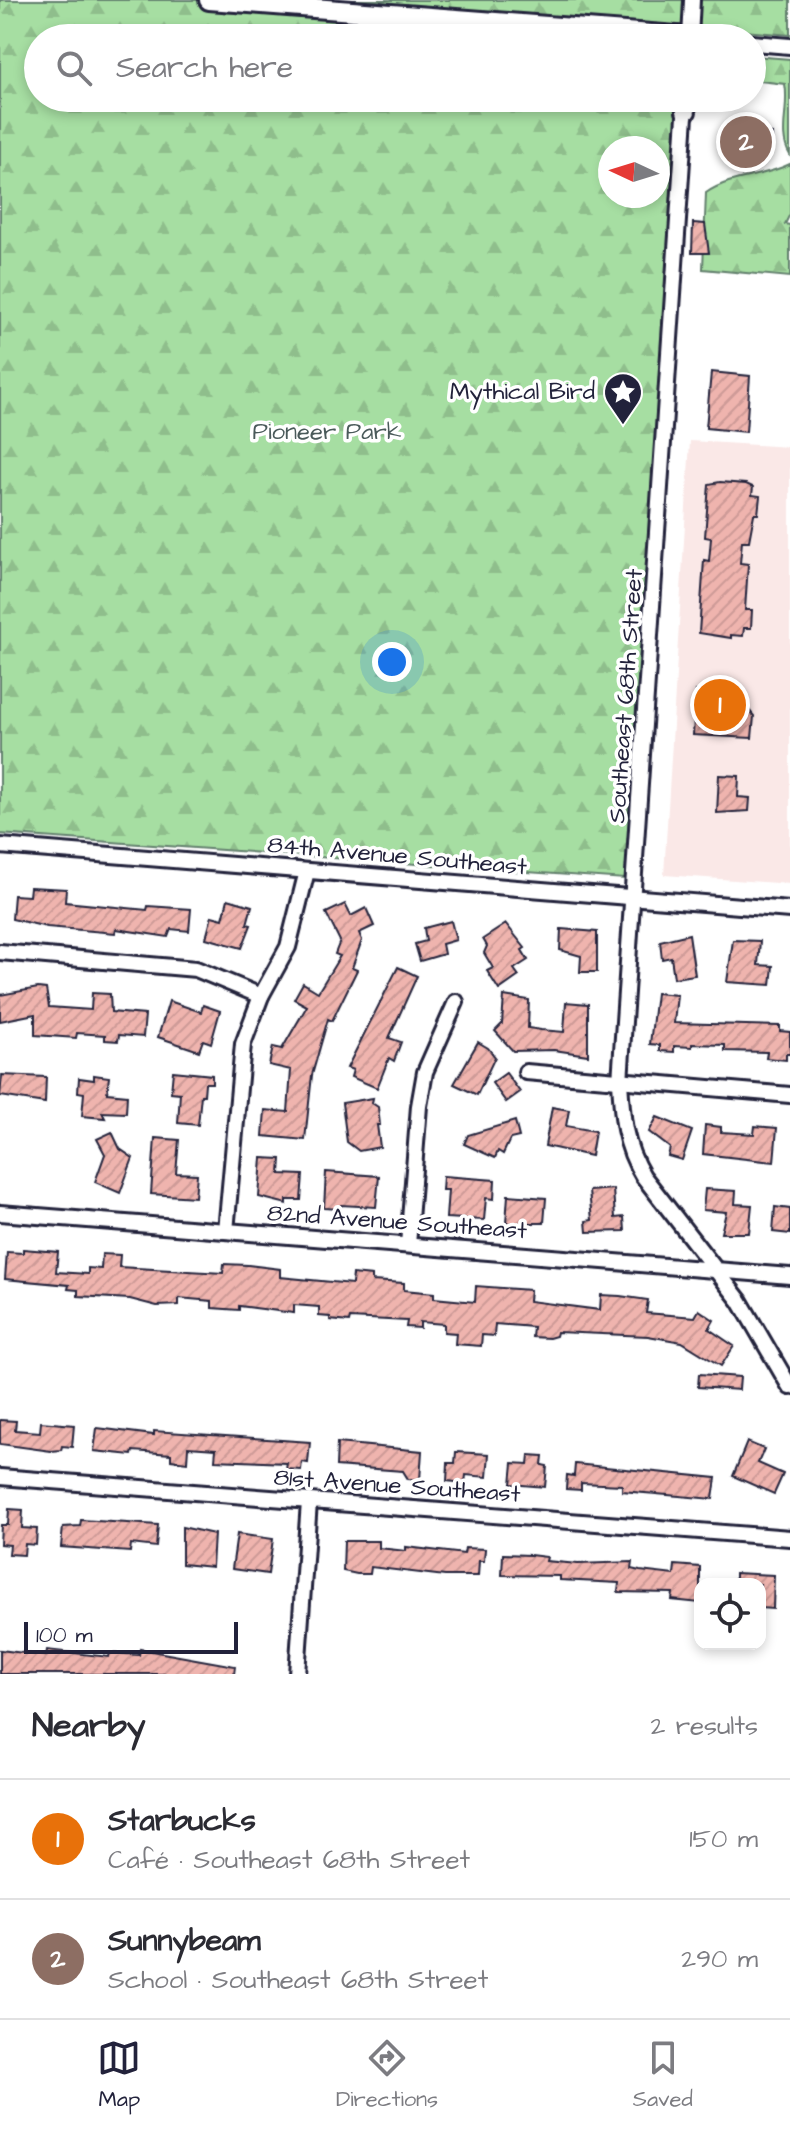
<!DOCTYPE html>
<meta charset="utf-8">
<style>
:root{--surface:#fff;--page:#f2f2f3;--text:#2b2b33;--muted:#7c7c81;--line:#e1e1e2;--accent:#22223b}
body{margin:0;font-family:"Architects Daughter",sans-serif;background:var(--page);color:var(--text)}
.controls{position:absolute;right:24px;bottom:24px;display:grid;overflow:hidden;border-radius:16px;box-shadow:0 4px 12px #0003}
.controls button{width:72px;height:72px;display:grid;place-items:center;padding:0;border:0;border-bottom:2px solid var(--line);background:var(--surface);color:var(--text);font:40px sans-serif}
.compass{position:absolute;left:598px;top:136px;width:72px;height:72px;border-radius:50%;background:var(--surface);box-shadow:0 4px 12px #0003;rotate:274deg}
.scale{position:absolute;left:24px;bottom:20px;width:214px;box-sizing:border-box;padding-left:8px;border:4px solid #22223b;border-top:0;font-size:22px;line-height:28px;white-space:nowrap;color:#22223b;-webkit-text-stroke:6px #fff;paint-order:stroke}
.you{position:absolute;left:392px;top:662px;width:28px;height:28px;margin:-20px;border:6px solid #fff;border-radius:50%;background:#1a73e8;box-shadow:0 0 0 12px #1a73e833}
.badge{display:grid;place-items:center;width:52px;height:52px;border-radius:50%;background:var(--accent);color:#fff;font-size:26px;font-weight:700}
.pin{position:absolute;translate:-50% -50%;border:4px solid #fff;box-shadow:0 2px 8px #0006}
.list{margin:0;padding:0;list-style:none}
h2{display:flex;justify-content:space-between;align-items:center;height:104px;margin:0;padding:0 32px;font-size:34px}
h2 small{font-size:26px;font-weight:400;color:var(--muted)}
.list li{display:grid;grid-template-columns:52px 1fr auto;gap:24px;align-items:center;box-sizing:border-box;height:120px;padding:0 32px;border-top:2px solid var(--line)}
.list b{display:block;font-size:30px;white-space:nowrap}
.list p{margin:0;font-size:26px;white-space:nowrap;color:var(--muted)}
.list em{font-size:26px;font-style:normal;color:var(--muted)}
.icon{flex:none;width:44px;height:44px;fill:none;stroke:currentColor;stroke-width:2;stroke-linecap:round;stroke-linejoin:round}
.map{position:relative;flex:none;width:790px;height:1674px;overflow:hidden}
.search{position:absolute;background:var(--surface);box-shadow:0 4px 12px #0003;left:24px;right:24px;top:24px;height:88px;display:flex;align-items:center;gap:20px;box-sizing:border-box;padding:0 28px;border-radius:44px;color:var(--muted);font-size:30px}
.sheet{height:344px;background:var(--surface)}
nav{display:flex;justify-content:space-around;align-items:center;box-sizing:border-box;height:112px;border-top:2px solid var(--line);background:var(--surface);font-size:22px;color:var(--muted)}
nav a{display:grid;justify-items:center;gap:4px}
nav .on{color:var(--accent)}
.map>svg:first-child{display:block}
.built{fill:#fae8e7}
.forest{fill:url(#forest-firs);stroke:#64806e;stroke-width:2;fill-rule:evenodd}
.building{fill:url(#building-hatch);stroke:#22223b;stroke-width:2}
.lines{fill:none;stroke-linecap:round;stroke-linejoin:round}
.minor-casing{stroke:#22223b;stroke-width:20}
.major-casing{stroke:#22223b;stroke-width:24}
.minor{stroke:#fff;stroke-width:14}
.major{stroke:#fff;stroke-width:18}
.labels{text-anchor:middle;dominant-baseline:central;stroke-width:7;stroke-linejoin:round;paint-order:stroke}
.poi-label{font-size:24px;fill:#22223b;stroke:#fff;text-anchor:end}
.park-label{font-size:24px;fill:#4a5a5a;stroke:#fff}
.street-label{font-size:24px;fill:#22223b;stroke:#fff}
</style>
<div class="map">
<svg width="790" height="1674" viewBox="0 0 790 1674">
<defs>
<pattern id="forest-firs" width="22" height="20" patternUnits="userSpaceOnUse" patternTransform="scale(2)"><rect width="22" height="20" fill="#a6dea2"/><path d="M5 1l3.5 6h-7zM16 11l3.5 6h-7z" fill="#8fbe8c"/></pattern>
<pattern id="building-hatch" width="6" height="6" patternUnits="userSpaceOnUse" patternTransform="scale(2)"><rect width="6" height="6" fill="#efb4ae"/><path d="M-1 1l2-2M0 6l6-6M5 7l2-2" fill="none" stroke="#cd9a97"/></pattern>
</defs>
<rect width="100%" height="100%" fill="#fff"/>
<filter id="ink" filterUnits="userSpaceOnUse"><feTurbulence type="fractalNoise" baseFrequency=".0125" numOctaves="2"/><feDisplacementMap in="SourceGraphic" scale="16" xChannelSelector="R" yChannelSelector="G"/><feConvolveMatrix kernelMatrix="1 2 1 2 8 2 1 2 1" color-interpolation-filters="sRGB"/></filter>
<g filter="url(#ink)">
<path class="built" d="M690 441 790 447V884L664 875Z"/>
<g class="forest">
<path d="M0 0H790V35L684 26 683 38H38V98H679L625 879 0 834ZM610 148H658V196H610Z"/>
<path d="M752 56 790 59V155C777 134 790 108 785 84L752 80Z"/>
<path d="M790 164V214L785 224 790 225V277L703 269 706 193C732 175 762 178 790 164Z"/>
</g>
<g class="building">
<path d="M722 130 772 134 771 154 761 153 760 166 738 165 739 151 720 150Z"/>
<path d="M693 223 705 224 709 253H692Z"/>
<path d="M711 372 750 376 746 432 706 428Z"/>
<path d="M720 482 746 484 753 487 752 495 760 496 758 514H754L749 541H742L740 563 748 564 745 610H752L751 628H744L743 636 731 635V638L699 633 704 560 709 561 711 538 705 537 709 484Z"/>
<path d="M696 691 735 693 754 716 752 738 693 735Z"/>
<path d="M719 775 739 776 738 797 750 798 749 811 717 813Z"/>
<path d="M30 887 66 889 65 902 147 910 148 906 191 909 189 931 171 929 168 937 116 929 115 933 47 927 12 919 14 895 29 896Z"/>
<path d="M228 899 252 906 247 924 251 925 242 948 206 938 212 916 223 919Z"/>
<path d="M345 904 351 916 366 908 374 926 359 933 362 940 352 968 357 970 332 1021 328 1019 312 1075 305 1140 263 1136 265 1110 288 1112 291 1070 269 1065 273 1047 282 1049 307 1006 294 999 303 983 318 992 340 956 335 954 340 941 326 913Z"/>
<path d="M451 921 456 940 442 944 444 954 420 961 415 944 426 941 424 928Z"/>
<path d="M506 924 525 948 522 950 528 960 514 969 519 976 499 990 487 971 493 968 484 953 487 946 483 939Z"/>
<path d="M561 929 597 932V972H580L581 956 560 950Z"/>
<path d="M689 934 695 975 674 978 671 957 662 959 660 941Z"/>
<path d="M733 940 760 941 758 965 773 966 771 985 727 982Z"/>
<path d="M398 967 417 976 389 1038 401 1042 394 1061 389 1058 377 1088 351 1077 353 1070 347 1068Z"/>
<path d="M38 988 46 989 49 1007 91 1010 92 993 110 994 111 1012 145 1015 143 1037 119 1035 118 1041 105 1040V1035L77 1033 76 1038 35 1035V1014L0 1021V995Z"/>
<path d="M656 993 677 995 674 1023 780 1026V1031L790 1032V1054H786V1060L766 1058 767 1052 725 1051V1045L692 1044V1047L674 1046V1052L660 1051V1045L650 1044Z"/>
<path d="M504 996 529 1000 528 1028 541 1030 564 1032 566 1002 588 1004V1055L554 1050 513 1051 495 1031 502 1024Z"/>
<path d="M169 1001 201 1012 203 1005 220 1011 211 1043 203 1040 199 1051 158 1037Z"/>
<path d="M478 1042 488 1048 495 1057 477 1095 454 1084Z"/>
<path d="M173 1071 212 1075V1083H205L204 1095H201L198 1125 178 1123 180 1093 171 1092Z"/>
<path d="M506 1073 520 1092 506 1102 492 1083Z"/>
<path d="M2 1075 46 1077 45 1103 0 1096Z"/>
<path d="M94 1075 109 1077 107 1093 127 1095 126 1113 102 1112 105 1118 82 1116 84 1093 78 1092 79 1078 94 1080Z"/>
<path d="M373 1098 372 1103 378 1107 380 1125H377L380 1147 359 1151 347 1142 342 1103Z"/>
<path d="M552 1107 569 1110 566 1126 595 1131 591 1156 545 1146Z"/>
<path d="M657 1117 692 1131 682 1160 668 1156 670 1148 649 1132Z"/>
<path d="M515 1121 519 1137 510 1139 503 1154 498 1151 495 1158 464 1144 468 1135Z"/>
<path d="M705 1125 721 1127V1132L754 1134 755 1126 777 1128 774 1162 703 1154Z"/>
<path d="M112 1132 120 1149 133 1158 120 1193 95 1182 105 1154 97 1139Z"/>
<path d="M155 1138 179 1140 176 1173 197 1174 195 1197 151 1194Z"/>
<path d="M262 1158 281 1159 280 1174 303 1175 301 1200H287V1204L259 1197Z"/>
<path d="M326 1172 379 1176 376 1207 341 1205 340 1209 324 1208Z"/>
<path d="M443 1176 495 1180 494 1199 486 1198 484 1220 446 1218 448 1190H442Z"/>
<path d="M613 1189 615 1218 624 1217 625 1231 587 1232 586 1221 592 1220 589 1191Z"/>
<path d="M705 1189 736 1191 735 1204 752 1205 749 1233H721L726 1212 703 1210Z"/>
<path d="M508 1195 546 1198 544 1223H506Z"/>
<path d="M775 1207 790 1209V1234L773 1232Z"/>
<path d="M23 1249 58 1252 56 1272 88 1274V1268L101 1269 102 1254 120 1255 119 1267 223 1273 224 1264 248 1265 280 1269V1277L352 1284 353 1274 372 1276V1281L404 1283V1290L434 1293V1298L475 1302 476 1286 530 1290 529 1301 600 1310 601 1295 620 1296 648 1300 646 1313 695 1317 699 1310 714 1320 709 1329 734 1346 721 1366 682 1342 648 1336 557 1332 556 1336 549 1338 532 1337 533 1327 495 1324 494 1336 482 1335 481 1346 455 1344 456 1333 444 1332V1324L420 1322V1328L406 1327 407 1321 350 1318 349 1322 330 1320V1317L319 1316V1307L294 1305V1313L239 1306V1310L212 1308V1301L179 1298V1305L157 1306 130 1299 78 1296V1290L68 1289 69 1285 5 1279 7 1252 23 1253Z"/>
<path d="M699 1374 740 1377 739 1390 698 1387Z"/>
<path d="M0 1420 16 1421 15 1430 40 1432 41 1422 74 1425 72 1447 62 1446 61 1450 51 1451 0 1444Z"/>
<path d="M97 1428 154 1435V1431L310 1442 308 1463 302 1462 301 1470 286 1469 287 1463 215 1460 216 1449 188 1447 187 1462 171 1460V1454L133 1451 132 1455 94 1451Z"/>
<path d="M747 1442 764 1449 758 1463 783 1474 774 1494 733 1476Z"/>
<path d="M337 1443 422 1451 420 1480 408 1479 403 1471 336 1466Z"/>
<path d="M456 1452 489 1454 487 1477 466 1475 465 1483 447 1481 448 1463H455Z"/>
<path d="M529 1455 543 1456 542 1465 547 1466 545 1487 511 1484 513 1463 528 1464Z"/>
<path d="M575 1464 716 1478 713 1499 622 1491V1485L581 1483V1490L566 1489 567 1475 574 1476Z"/>
<path d="M9 1509 23 1510 22 1528 37 1529 36 1545 25 1544 24 1555 9 1554 10 1545 0 1544 1 1525H8Z"/>
<path d="M81 1520 158 1525 156 1547 131 1544 130 1552 61 1547 63 1527 80 1526Z"/>
<path d="M182 1527 214 1534 212 1567 182 1564Z"/>
<path d="M237 1534 273 1539 268 1574 232 1569Z"/>
<path d="M344 1541H379V1548L406 1551V1547L464 1554 465 1548 485 1549 484 1561H479L478 1576H445L371 1567 370 1574H357L343 1571Z"/>
<path d="M503 1554 530 1555 547 1557 546 1561 578 1564 632 1562 631 1569 640 1571 674 1575 675 1565 700 1567V1603L672 1600 673 1593 618 1592 619 1583 560 1580V1576L502 1575Z"/>
<path d="M735 1573 774 1575 773 1609 760 1608V1584H735Z"/>
<path d="M140 1649 235 1666 234 1674H0V1650L46 1656 47 1650 109 1657 110 1653 139 1655Z"/>
</g>
<g class="lines">
<defs>
<g id="minor">
<path d="M690 38 692 0"/>
<path d="M752 43 790 46"/>
<path d="M686 101 620 1081C622 1116 624 1145 643 1176L740 1301 790 1387"/>
<path d="M0 846 790 910"/>
<path d="M0 952 196 969 261 996"/>
<path d="M526 1072 790 1095"/>
<path d="M0 1213 790 1276"/>
<path d="M226 1231 243 1044 261 996 288 947 307 871"/>
<path d="M408 1245 419 1106 425 1072 456 1002"/>
<path d="M0 1477 790 1538"/>
<path d="M297 1674 309 1502"/>
</g>
<g id="major">
<path d="M209 0 690 37"/>
<path d="M685 98 686 111"/>
</g>
</defs>
<use href="#minor" class="minor-casing"/>
<use href="#major" class="major-casing"/>
<use href="#minor" class="minor"/>
<use href="#major" class="major"/>
</g>
</g>
<defs>
<symbol id="sight-pin" viewBox="-11 -11 22 30"><path d="M0 17L-7.5 6A9.5 9.5 0 1 1 7.5 6Z" fill="#22223b" stroke="#fff"/><path d="M0-6L1.8-2.2L6-1.7L2.9 1.2L3.7 5.4L0 3.3L-3.7 5.4L-2.9 1.2L-6-1.7L-1.8-2.2Z" fill="#fff"/></symbol>
</defs>
<g fill-rule="evenodd">
<use href="#sight-pin" x="601" y="370" width="44" height="60"/>
</g>
<g class="labels">
<g class="poi-label">
<text x="595" y="392">Mythical Bird</text>
</g>
<g class="park-label">
<text x="327" y="432">Pioneer Park</text>
</g>
<g class="street-label">
<text transform="translate(626 696) rotate(-86)">Southeast 68th Street</text>
<text transform="translate(397 856) rotate(5)">84th Avenue Southeast</text>
<text transform="translate(397 1222) rotate(4)">82nd Avenue Southeast</text>
<text transform="translate(397 1486) rotate(4)">81st Avenue Southeast</text>
</g>
</g>
</svg>
<div class="controls">
<button><svg class="icon" aria-label="locate" viewBox="0 0 24 24"><circle cx="12" cy="12" r="6"/><path d="M12 2v4M12 18v4M2 12h4M18 12h4"/></svg></button>
</div>
<svg class="compass" viewBox="-18 -18 36 36"><path d="M0-13l5 13h-10z" fill="#e53935"/><path d="M0 13l5-13h-10z" fill="#7c7c81"/></svg>
<div class="scale">100 m</div>
<div class="you"></div>
<div class="pin badge" style="left:720px;top:705px;background:#e8710a">1</div>
<div class="pin badge" style="left:746px;top:142px;background:#8d6e63">2</div>
<div class="search"><svg class="icon" aria-label="search" viewBox="0 0 24 24"><circle cx="10" cy="10" r="6"/><path d="M15 15l6 6"/></svg>Search here</div>
</div>
<section class="sheet">
<h2>Nearby<small>2 results</small></h2>
<ul class="list">
<li><span class="badge" style="background:#e8710a">1</span><div><b>Starbucks</b><p>Café · Southeast 68th Street</p></div><em>150 m</em></li>
<li><span class="badge" style="background:#8d6e63">2</span><div><b>Sunnybeam</b><p>School · Southeast 68th Street</p></div><em>290 m</em></li>
</ul>
</section>
<nav>
<a class="on"><svg class="icon" aria-label="map" viewBox="0 0 24 24"><path d="M3 6l6-2 6 2 6-2v14l-6 2-6-2-6 2zM9 4v14M15 6v14"/></svg>Map</a>
<a><svg class="icon" aria-label="directions" viewBox="0 0 24 24"><path d="M12 3l9 9-9 9-9-9zM9 14v-3h6M13 9l2 2-2 2"/></svg>Directions</a>
<a><svg class="icon" aria-label="saved" viewBox="0 0 24 24"><path d="M7 4h10v16l-5-4-5 4z"/></svg>Saved</a>
</nav>
